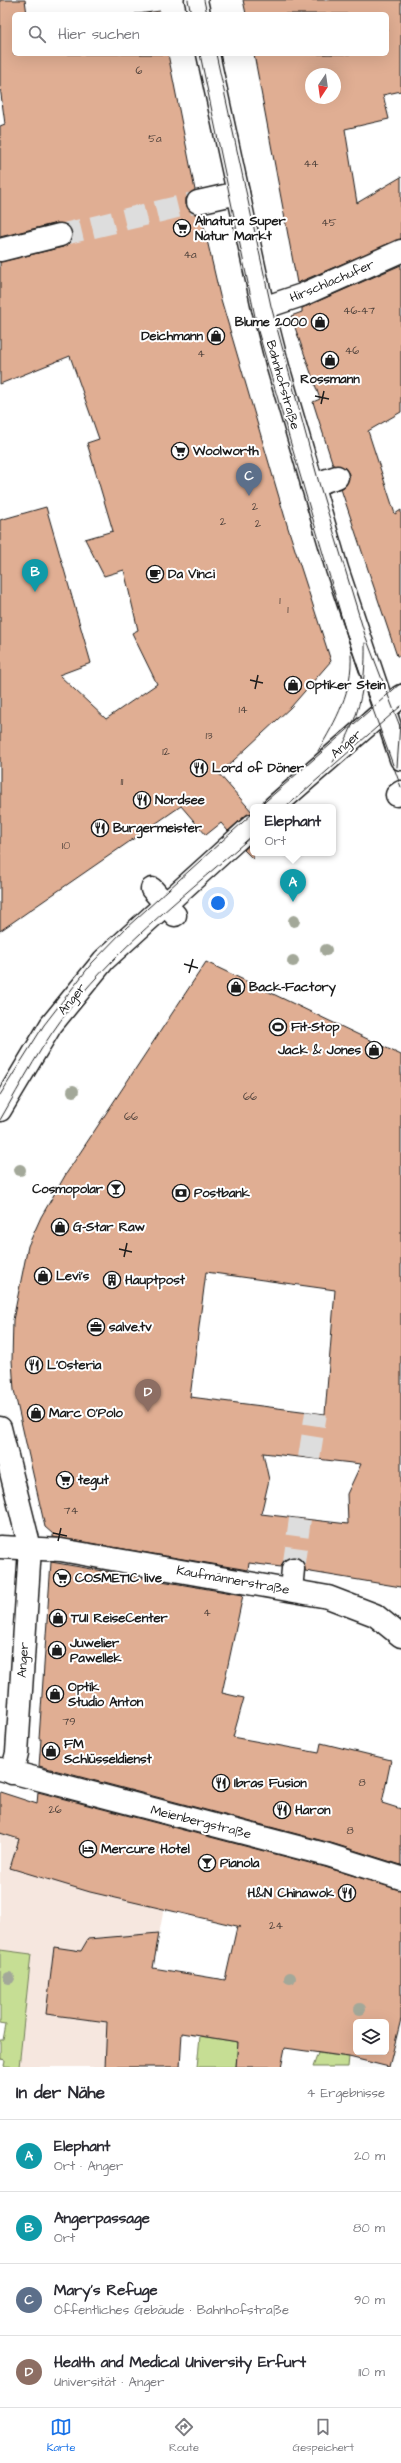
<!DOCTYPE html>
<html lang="de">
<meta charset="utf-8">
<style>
:root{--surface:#fff;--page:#f7f7f7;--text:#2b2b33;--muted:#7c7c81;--line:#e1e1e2;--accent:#1a73e8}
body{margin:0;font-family:"Architects Daughter",sans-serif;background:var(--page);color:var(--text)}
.controls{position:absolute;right:12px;bottom:12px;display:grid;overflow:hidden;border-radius:6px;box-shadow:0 4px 16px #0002}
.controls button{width:36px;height:36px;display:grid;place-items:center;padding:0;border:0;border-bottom:1px solid var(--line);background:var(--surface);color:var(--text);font:20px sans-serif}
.compass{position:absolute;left:305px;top:68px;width:36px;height:36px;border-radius:50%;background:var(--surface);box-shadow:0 4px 16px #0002;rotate:193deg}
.you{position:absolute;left:218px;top:903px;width:14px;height:14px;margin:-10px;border:3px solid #fff;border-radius:50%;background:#1a73e8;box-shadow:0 0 0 6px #1a73e833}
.badge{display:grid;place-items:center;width:26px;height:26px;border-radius:50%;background:var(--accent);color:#fff;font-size:13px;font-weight:700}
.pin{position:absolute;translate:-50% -33px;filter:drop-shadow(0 1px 2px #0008)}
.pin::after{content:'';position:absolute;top:21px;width:14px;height:12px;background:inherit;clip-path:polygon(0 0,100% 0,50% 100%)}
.popup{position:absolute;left:250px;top:804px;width:86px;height:52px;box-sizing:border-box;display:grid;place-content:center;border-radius:6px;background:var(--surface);filter:drop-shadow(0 1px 3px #0005);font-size:13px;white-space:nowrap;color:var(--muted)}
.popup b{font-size:15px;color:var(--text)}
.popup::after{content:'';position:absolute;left:50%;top:100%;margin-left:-8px;border:8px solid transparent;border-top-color:var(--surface)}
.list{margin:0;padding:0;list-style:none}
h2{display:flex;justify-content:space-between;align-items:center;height:52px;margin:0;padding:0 16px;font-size:17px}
h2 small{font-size:13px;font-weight:400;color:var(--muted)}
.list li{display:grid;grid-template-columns:26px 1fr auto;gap:12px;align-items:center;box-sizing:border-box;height:72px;padding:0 16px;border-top:1px solid var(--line)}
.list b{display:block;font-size:15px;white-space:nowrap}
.list p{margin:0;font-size:13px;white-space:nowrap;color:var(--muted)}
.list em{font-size:13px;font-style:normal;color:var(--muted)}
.icon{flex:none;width:22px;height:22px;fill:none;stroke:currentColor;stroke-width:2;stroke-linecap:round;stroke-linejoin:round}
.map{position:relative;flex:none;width:401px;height:2067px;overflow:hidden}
.search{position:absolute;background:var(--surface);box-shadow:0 4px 16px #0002;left:12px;right:12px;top:12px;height:44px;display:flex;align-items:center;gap:10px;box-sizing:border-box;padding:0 14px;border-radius:6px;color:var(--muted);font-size:15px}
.sheet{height:340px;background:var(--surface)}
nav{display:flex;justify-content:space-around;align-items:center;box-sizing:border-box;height:56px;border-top:1px solid var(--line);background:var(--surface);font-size:11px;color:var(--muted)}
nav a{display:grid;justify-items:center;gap:2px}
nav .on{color:var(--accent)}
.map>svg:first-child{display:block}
.built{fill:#f6e7df}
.green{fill:#c6de94;stroke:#717d58}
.building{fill:#e0ae93;stroke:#1c1c1c;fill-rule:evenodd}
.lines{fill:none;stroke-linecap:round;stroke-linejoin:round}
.minor-tunnel{stroke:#ddd;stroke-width:22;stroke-dasharray:22 11;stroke-linecap:butt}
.minor-casing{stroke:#1c1c1c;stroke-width:25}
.minor{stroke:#fff;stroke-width:22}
.tram{stroke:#1c1c1c;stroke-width:1}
.tree{fill:#a3a899}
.ticks{fill:none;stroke:#1c1c1c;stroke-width:1.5}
.labels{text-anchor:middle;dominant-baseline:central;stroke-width:4;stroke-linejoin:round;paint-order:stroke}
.number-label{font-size:11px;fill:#4d403a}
.poi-label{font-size:13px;font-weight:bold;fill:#1c1c1c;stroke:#fff;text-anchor:start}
.street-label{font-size:13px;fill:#1c1c1c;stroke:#fff}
</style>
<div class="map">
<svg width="401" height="2067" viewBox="0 0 401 2067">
<rect width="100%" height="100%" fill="#fff"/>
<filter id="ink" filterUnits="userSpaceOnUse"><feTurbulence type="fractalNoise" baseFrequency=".025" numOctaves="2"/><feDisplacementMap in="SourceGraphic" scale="8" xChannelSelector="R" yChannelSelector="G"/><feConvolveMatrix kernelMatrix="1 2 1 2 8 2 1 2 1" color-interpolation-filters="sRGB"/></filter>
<g filter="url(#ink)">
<path class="built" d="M0 1792 55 1809 164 1908 150 1982 142 2067H19L31 1954 0 1950Z"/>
<g class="green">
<path d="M0 1950 31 1954 19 2067 4 2066 5 2060 0 2059V2040H3L6 2024 0 2023Z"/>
<path d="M200 2036 238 2042 236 2067H197Z"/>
<path d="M318 2053 349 2057 348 2067H313Z"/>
</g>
<g class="building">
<path d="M0 0H25L27 14H14V54H168L195 190 186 198V205L194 214H201L220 296 288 528 331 661 291 707 219 774 253 813 245 816 228 831 221 823 206 835 181 806 0 931V520L46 507 91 663 59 675 106 719 157 684 132 633 138 630 124 570 104 576 85 539 113 531 87 443 99 439 70 356 0 384V262L63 247 72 239V232L69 226 57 223 0 237V126L5 124 0 87Z"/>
<path d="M243 0H401V91L383 95 389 119 345 129 357 203 401 177V239L297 283 254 54H387V14H246ZM311 74H335V98H311Z"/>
<path d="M160 11V14H135H138Z"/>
<path d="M401 265V412L368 431 395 514 401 510V656H397L341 489 346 485 349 474 345 468 333 465 313 402 320 399 291 316 302 312V308Z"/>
<path d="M253 842V859L244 850Z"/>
<path d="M206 962 401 1055V1587L305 1571 304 1563 295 1557 287 1558 281 1567 249 1563 248 1570 53 1537V1534L45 1527 14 1390 12 1361 13 1320 28 1246 41 1217 66 1174ZM206 1272 335 1290 325 1414 190 1397ZM263 1453 361 1464 347 1494 348 1524 261 1514 269 1480Z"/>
<path d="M51 1562 243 1595 222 1693 244 1698 233 1737 319 1753 321 1743 391 1760 382 1803 401 1809V1865L331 1843 39 1766 41 1739H39Z"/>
<path d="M0 1792 37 1804 38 1792 325 1867 401 1890V2019L389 2067 349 2057 285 2048 281 2067H236L238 2042 182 2033 180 2067H105L107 2022 46 2014 54 1947 81 1951 88 1939 159 1933 153 1968 225 1980 237 1927H241L90 1892 10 1868 19 1839 0 1833ZM356 2022H386V2052H356Z"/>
</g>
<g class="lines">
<g class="minor-tunnel">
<path d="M60 235 198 202"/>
<path d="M309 1458 316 1413"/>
<path d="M293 1569 300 1519"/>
</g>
<defs>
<g id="minor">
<path d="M196 0 199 14"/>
<path d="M208 54 263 308 278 367 337 569 401 759"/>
<path d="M198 202 238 193"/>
<path d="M0 250 60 235"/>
<path d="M263 308 302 295 401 251"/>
<path d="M312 485 337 477"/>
<path d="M397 795 401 792"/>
<path d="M274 807 401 696"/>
<path d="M152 889 175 915"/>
<path d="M0 1110 51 1025 104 960 253 825"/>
<path d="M0 1428 30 1548 17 1753 12 1773"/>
<path d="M0 1547 61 1550 328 1597 375 1615 401 1636"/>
<path d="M291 1590 293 1569"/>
<path d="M0 1769 328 1855 401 1878"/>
</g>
</defs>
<use href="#minor" class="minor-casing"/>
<use href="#minor" class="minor"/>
<g class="tram">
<path d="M188 0 191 14"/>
<path d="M204 0 207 14"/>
<path d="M200 54 258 331 350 646 401 787"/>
<path d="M216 54 271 306 319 483 365 635 401 729"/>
<path d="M318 751C336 721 353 690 351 654"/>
<path d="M333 762C358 723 366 690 365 643"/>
<path d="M397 767 400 724"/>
<path d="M259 807 401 683"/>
<path d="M286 807 401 706"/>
<path d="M0 1095 44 1025 92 963 126 928 253 813"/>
<path d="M0 1120C22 1082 43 1042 71 1007 123 942 191 890 253 835"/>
</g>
</g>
<g class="tree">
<circle cx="294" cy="921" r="6"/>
<circle cx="326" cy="950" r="6"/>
<circle cx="293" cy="961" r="6"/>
<circle cx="73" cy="1091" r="6"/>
<circle cx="20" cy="1170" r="6"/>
<circle cx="9" cy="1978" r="6"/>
<circle cx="290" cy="1978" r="6"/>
<circle cx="360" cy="2009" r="6"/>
</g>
</g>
<path class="ticks" d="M315 396 329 399M321 404 324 391M250 680 263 683M255 689 258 675M184 964 198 968M189 973 193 959M119 1249 132 1252M124 1257 127 1243M53 1533 67 1536M58 1541 61 1528"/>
<defs>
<symbol id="supermarket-ring" viewBox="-11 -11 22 22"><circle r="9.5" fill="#fff" stroke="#1c1c1c" stroke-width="1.5"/><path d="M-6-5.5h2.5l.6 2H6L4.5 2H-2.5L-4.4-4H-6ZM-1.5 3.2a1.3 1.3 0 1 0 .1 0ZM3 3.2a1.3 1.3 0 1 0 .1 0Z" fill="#1c1c1c"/></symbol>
<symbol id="shop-ring" viewBox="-11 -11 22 22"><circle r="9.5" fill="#fff" stroke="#1c1c1c" stroke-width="1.5"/><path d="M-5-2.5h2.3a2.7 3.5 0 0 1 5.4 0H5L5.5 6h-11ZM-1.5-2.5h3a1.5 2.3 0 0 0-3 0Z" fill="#1c1c1c"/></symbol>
<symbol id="cafe-ring" viewBox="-11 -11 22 22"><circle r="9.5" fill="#fff" stroke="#1c1c1c" stroke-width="1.5"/><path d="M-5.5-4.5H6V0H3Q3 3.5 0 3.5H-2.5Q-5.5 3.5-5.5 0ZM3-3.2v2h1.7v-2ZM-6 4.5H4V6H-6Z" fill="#1c1c1c"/></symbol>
<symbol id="restaurant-ring" viewBox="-11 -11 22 22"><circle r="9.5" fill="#fff" stroke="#1c1c1c" stroke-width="1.5"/><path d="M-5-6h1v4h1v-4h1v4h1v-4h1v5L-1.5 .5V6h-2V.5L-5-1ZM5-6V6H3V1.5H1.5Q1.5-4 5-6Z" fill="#1c1c1c"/></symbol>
<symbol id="stadium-ring" viewBox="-11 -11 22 22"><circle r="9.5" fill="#fff" stroke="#1c1c1c" stroke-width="1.5"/><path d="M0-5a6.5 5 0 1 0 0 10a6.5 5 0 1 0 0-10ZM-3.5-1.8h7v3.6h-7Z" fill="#1c1c1c"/></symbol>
<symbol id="bar-ring" viewBox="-11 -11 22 22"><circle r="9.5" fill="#fff" stroke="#1c1c1c" stroke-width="1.5"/><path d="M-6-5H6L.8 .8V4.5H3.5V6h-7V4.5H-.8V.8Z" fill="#1c1c1c"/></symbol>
<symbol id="bank-ring" viewBox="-11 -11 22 22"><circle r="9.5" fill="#fff" stroke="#1c1c1c" stroke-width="1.5"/><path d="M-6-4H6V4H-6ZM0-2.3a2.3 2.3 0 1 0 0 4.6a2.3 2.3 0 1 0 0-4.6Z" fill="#1c1c1c"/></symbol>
<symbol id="building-ring" viewBox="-11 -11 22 22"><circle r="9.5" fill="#fff" stroke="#1c1c1c" stroke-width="1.5"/><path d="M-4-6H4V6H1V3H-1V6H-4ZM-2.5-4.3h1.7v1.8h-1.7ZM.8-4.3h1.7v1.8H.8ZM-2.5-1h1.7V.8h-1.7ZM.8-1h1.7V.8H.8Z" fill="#1c1c1c"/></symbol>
<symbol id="office-ring" viewBox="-11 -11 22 22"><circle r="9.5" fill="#fff" stroke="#1c1c1c" stroke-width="1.5"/><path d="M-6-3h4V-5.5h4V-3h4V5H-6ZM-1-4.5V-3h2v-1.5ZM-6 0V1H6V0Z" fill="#1c1c1c"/></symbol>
<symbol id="hotel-ring" viewBox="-11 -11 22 22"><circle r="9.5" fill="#fff" stroke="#1c1c1c" stroke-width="1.5"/><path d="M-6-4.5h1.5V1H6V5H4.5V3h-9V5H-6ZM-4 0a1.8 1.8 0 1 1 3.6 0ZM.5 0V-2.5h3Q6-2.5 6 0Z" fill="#1c1c1c"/></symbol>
</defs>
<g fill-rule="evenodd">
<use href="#supermarket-ring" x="172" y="218" width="20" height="20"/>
<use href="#shop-ring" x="310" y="312" width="20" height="20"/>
<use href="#shop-ring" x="206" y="326" width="20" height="20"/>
<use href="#shop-ring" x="320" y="350" width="20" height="20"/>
<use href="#supermarket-ring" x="170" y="441" width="20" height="20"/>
<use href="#cafe-ring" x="145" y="564" width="20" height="20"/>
<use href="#shop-ring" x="283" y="675" width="20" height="20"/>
<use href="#restaurant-ring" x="189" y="758" width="20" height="20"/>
<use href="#restaurant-ring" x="132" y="790" width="20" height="20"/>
<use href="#restaurant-ring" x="90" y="818" width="20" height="20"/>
<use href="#shop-ring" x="226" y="977" width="20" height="20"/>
<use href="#stadium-ring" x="268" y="1017" width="20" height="20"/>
<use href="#shop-ring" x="364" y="1040" width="20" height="20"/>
<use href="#bar-ring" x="106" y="1179" width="20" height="20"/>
<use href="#bank-ring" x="171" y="1183" width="20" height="20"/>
<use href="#shop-ring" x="50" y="1217" width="20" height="20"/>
<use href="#shop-ring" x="33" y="1266" width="20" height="20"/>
<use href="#building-ring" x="102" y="1270" width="20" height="20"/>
<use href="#office-ring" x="86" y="1317" width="20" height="20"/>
<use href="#restaurant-ring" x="24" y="1355" width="20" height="20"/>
<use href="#shop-ring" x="26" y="1403" width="20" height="20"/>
<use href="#supermarket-ring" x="55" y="1470" width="20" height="20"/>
<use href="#supermarket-ring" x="52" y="1568" width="20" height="20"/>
<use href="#shop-ring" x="48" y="1608" width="20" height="20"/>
<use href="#shop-ring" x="47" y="1640" width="20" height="20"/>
<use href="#shop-ring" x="45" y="1684" width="20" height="20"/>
<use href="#shop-ring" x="41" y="1741" width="20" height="20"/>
<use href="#restaurant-ring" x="211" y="1773" width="20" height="20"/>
<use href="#restaurant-ring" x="272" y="1800" width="20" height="20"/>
<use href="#hotel-ring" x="78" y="1839" width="20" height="20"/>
<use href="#bar-ring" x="197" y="1853" width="20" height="20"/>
<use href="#restaurant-ring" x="337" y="1883" width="20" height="20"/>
</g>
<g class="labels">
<g class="number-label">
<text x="139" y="70">6</text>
<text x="155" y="138">5a</text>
<text x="311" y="163">44</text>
<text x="329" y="222">45</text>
<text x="190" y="254">4a</text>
<text x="359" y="310">46-47</text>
<text x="352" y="350">46</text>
<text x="201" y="353">4</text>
<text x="255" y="506">2</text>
<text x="223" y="521">2</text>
<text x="258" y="523">2</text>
<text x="280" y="600">1</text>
<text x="288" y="609">1</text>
<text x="243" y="709">14</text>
<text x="209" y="735">13</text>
<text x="166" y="751">12</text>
<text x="122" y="781">11</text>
<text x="66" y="845">10</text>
<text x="250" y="1096">66</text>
<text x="131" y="1116">66</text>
<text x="71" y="1510">74</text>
<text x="207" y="1612">4</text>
<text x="69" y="1721">79</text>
<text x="362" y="1782">8</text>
<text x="55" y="1809">26</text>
<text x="350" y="1830">8</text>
<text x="276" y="1925">24</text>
</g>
<g class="poi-label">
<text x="195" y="221">Alnatura Super<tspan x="195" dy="15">Natur Markt</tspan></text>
<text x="307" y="322" text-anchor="end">Blume 2000</text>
<text x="203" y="336" text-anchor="end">Deichmann</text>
<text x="330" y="379" text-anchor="middle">Rossmann</text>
<text x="193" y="451">Woolworth</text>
<text x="168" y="574">Da Vinci</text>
<text x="306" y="685">Optiker Stein</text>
<text x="212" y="768">Lord of Döner</text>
<text x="155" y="800">Nordsee</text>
<text x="113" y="828">Burgermeister</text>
<text x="249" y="987">Back-Factory</text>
<text x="291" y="1027">Fit-Stop</text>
<text x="361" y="1050" text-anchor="end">Jack &amp; Jones</text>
<text x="103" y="1189" text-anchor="end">Cosmopolar</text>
<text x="194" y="1193">Postbank</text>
<text x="73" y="1227">G-Star Raw</text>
<text x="56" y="1276">Levi's</text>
<text x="125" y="1280">Hauptpost</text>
<text x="109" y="1327">salve.tv</text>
<text x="47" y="1365">L'Osteria</text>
<text x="49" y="1413">Marc O'Polo</text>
<text x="78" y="1480">tegut</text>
<text x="75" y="1578">COSMETIC live</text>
<text x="71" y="1618">TUI ReiseCenter</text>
<text x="70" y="1643">Juwelier<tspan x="70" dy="15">Pawellek</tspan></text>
<text x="68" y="1687">Optik<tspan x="68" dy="15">Studio Anton</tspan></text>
<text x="64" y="1744">FM<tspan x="64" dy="15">Schlüsseldienst</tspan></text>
<text x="234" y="1783">Ibras Fusion</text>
<text x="295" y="1810">Haron</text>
<text x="101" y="1849">Mercure Hotel</text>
<text x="220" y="1863">Pianola</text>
<text x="334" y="1893" text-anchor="end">H&amp;N Chinawok</text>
</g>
<g class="street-label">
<text transform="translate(332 281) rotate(-23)">Hirschlachufer</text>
<text transform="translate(283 385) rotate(74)">Bahnhofstraße</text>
<text transform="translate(346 744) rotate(-41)">Anger</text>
<text transform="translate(72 999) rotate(-51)">Anger</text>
<text transform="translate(233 1580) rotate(10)">Kaufmännerstraße</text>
<text transform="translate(23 1660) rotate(-86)">Anger</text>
<text transform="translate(201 1822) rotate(14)">Meienbergstraße</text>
</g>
</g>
</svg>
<div class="controls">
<button><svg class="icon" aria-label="layers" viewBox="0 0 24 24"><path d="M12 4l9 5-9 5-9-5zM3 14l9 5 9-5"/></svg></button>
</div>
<svg class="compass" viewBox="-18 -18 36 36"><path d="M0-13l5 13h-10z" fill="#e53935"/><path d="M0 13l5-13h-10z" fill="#7c7c81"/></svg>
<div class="you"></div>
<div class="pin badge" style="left:293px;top:902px;background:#0f9aa8">A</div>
<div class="popup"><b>Elephant</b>Ort</div>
<div class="pin badge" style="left:35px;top:592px;background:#0f9aa8">B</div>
<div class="pin badge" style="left:249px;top:496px;background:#5c6f8a">C</div>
<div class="pin badge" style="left:148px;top:1412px;background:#8d6e63">D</div>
<div class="search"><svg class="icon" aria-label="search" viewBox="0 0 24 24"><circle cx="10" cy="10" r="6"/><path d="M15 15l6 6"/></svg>Hier suchen</div>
</div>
<section class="sheet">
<h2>In der Nähe<small>4 Ergebnisse</small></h2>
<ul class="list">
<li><span class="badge" style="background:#0f9aa8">A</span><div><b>Elephant</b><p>Ort · Anger</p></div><em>20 m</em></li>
<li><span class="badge" style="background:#0f9aa8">B</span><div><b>Angerpassage</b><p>Ort</p></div><em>80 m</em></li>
<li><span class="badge" style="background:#5c6f8a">C</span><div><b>Mary’s Refuge</b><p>Öffentliches Gebäude · Bahnhofstraße</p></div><em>90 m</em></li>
<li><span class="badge" style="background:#8d6e63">D</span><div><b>Health and Medical University Erfurt</b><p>Universität · Anger</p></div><em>110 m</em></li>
</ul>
</section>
<nav>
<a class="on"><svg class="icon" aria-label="map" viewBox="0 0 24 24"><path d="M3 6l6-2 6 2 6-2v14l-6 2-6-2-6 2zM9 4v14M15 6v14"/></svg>Karte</a>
<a><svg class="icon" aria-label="directions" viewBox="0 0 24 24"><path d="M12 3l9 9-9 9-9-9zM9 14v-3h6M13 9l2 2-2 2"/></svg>Route</a>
<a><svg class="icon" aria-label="saved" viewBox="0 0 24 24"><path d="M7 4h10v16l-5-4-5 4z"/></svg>Gespeichert</a>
</nav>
